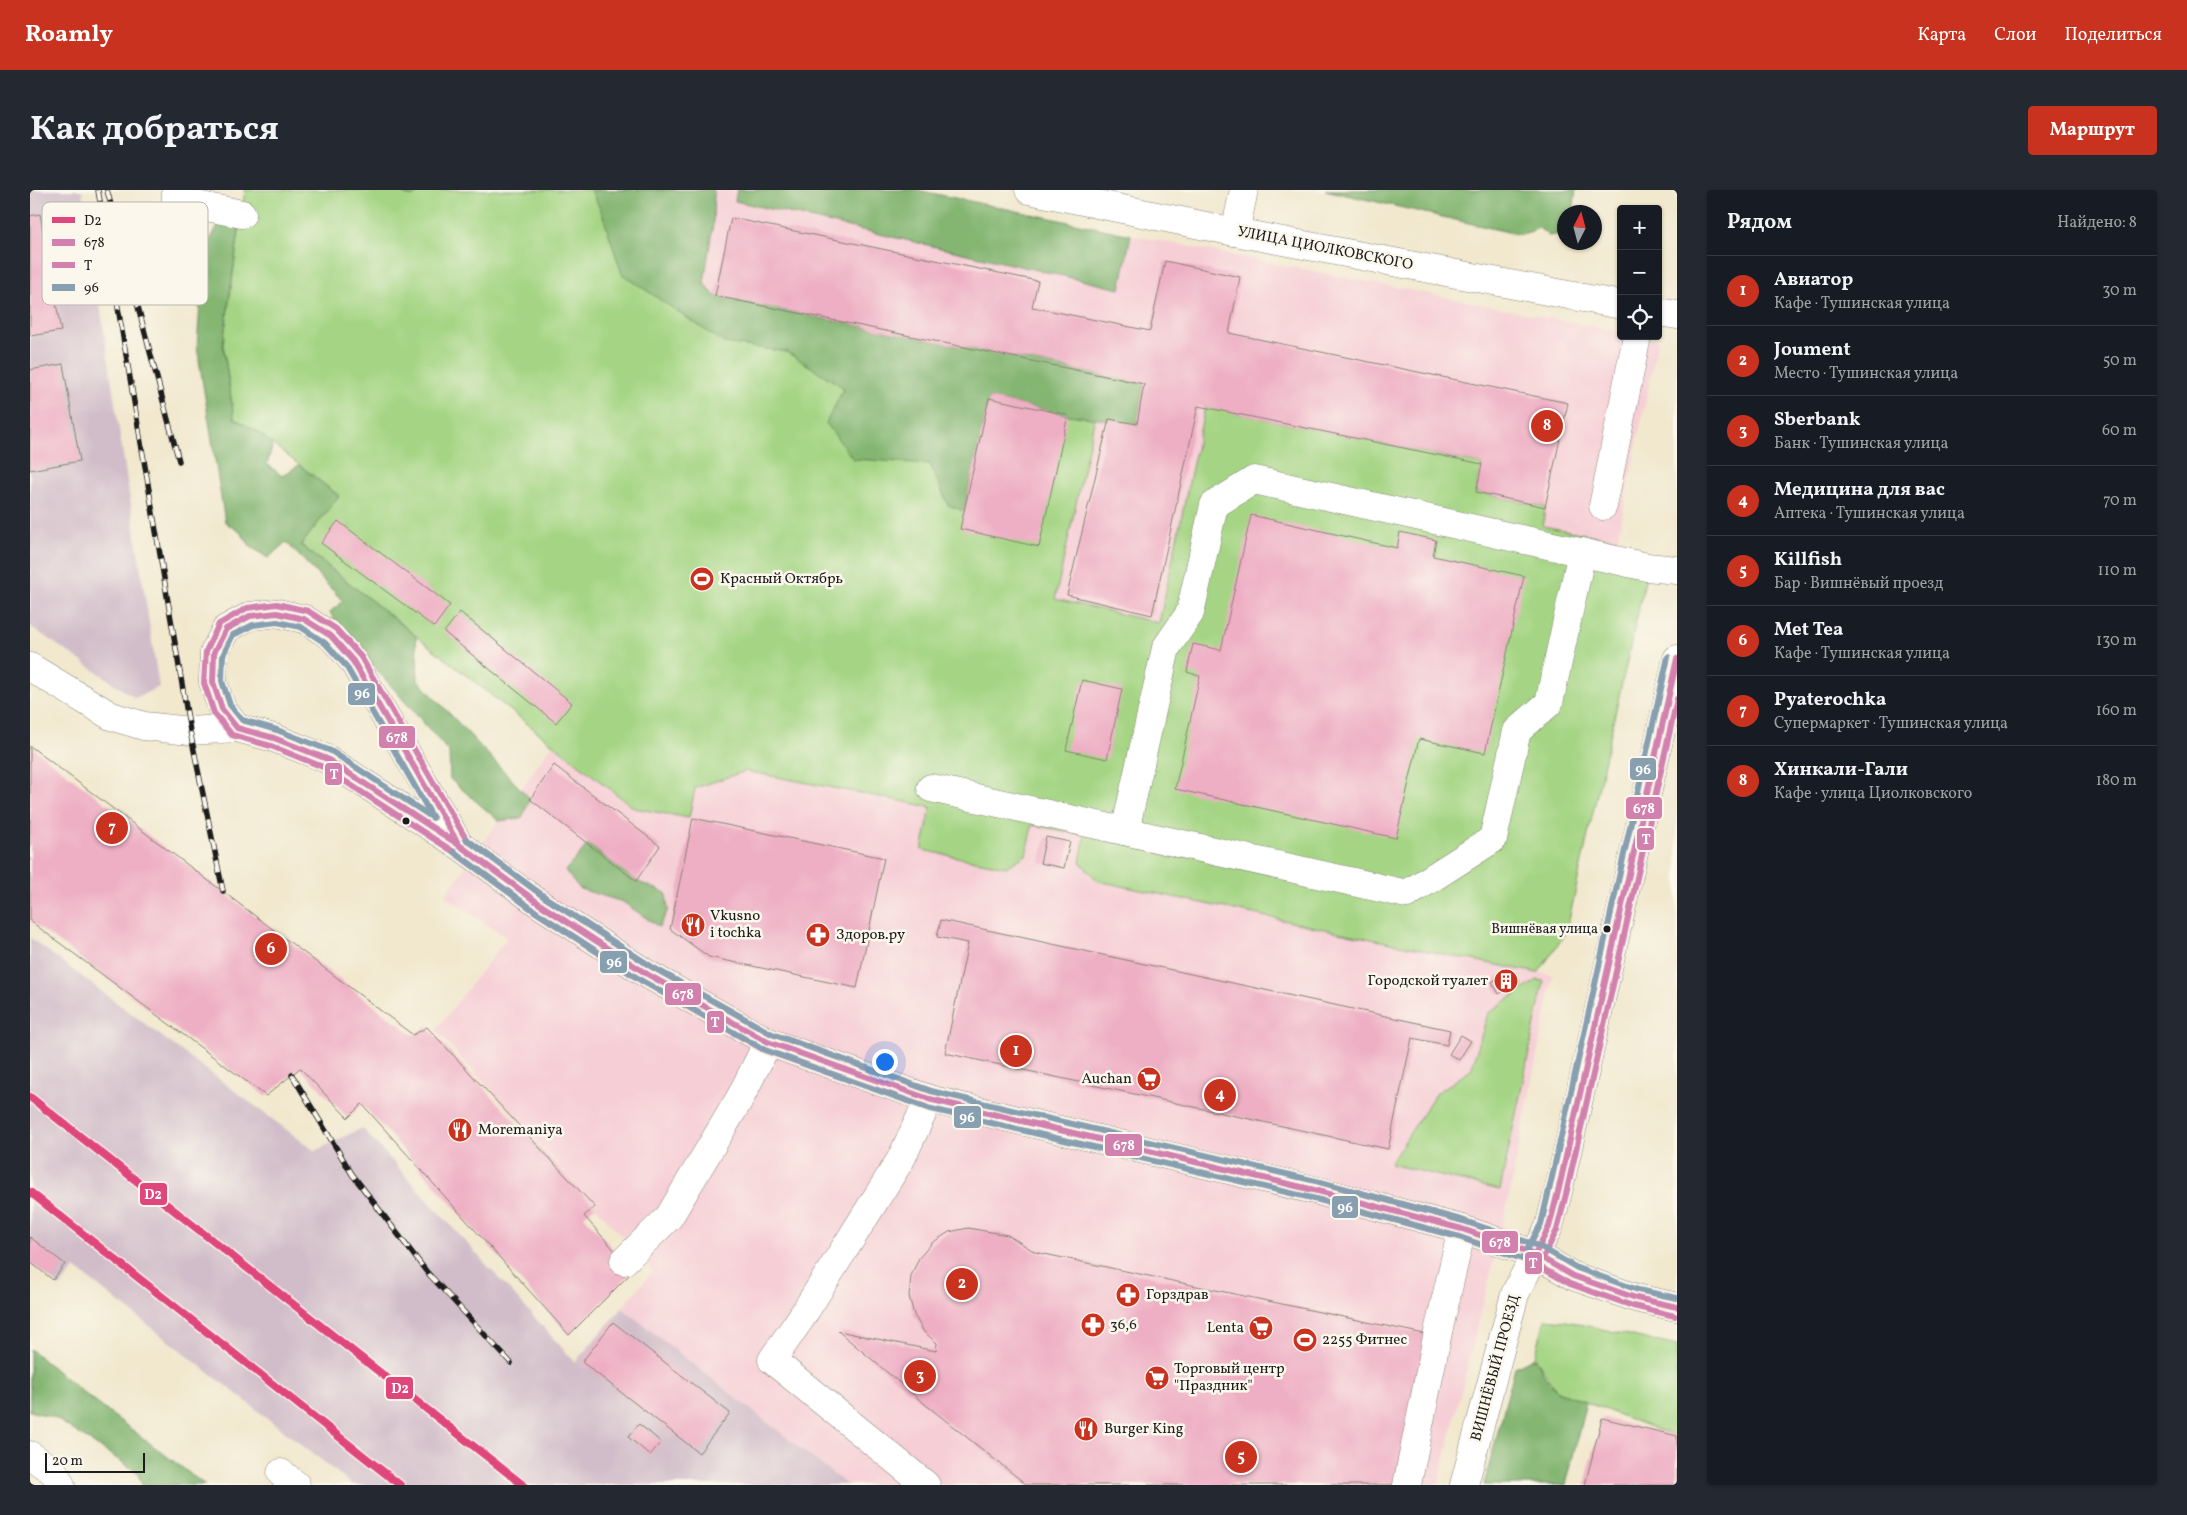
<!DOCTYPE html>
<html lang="ru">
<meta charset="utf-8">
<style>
:root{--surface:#171b24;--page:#242831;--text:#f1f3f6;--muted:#9ea1a6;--line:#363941;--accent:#c8321e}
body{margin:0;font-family:Vollkorn,serif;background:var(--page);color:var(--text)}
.controls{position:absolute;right:15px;top:15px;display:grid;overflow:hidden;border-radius:5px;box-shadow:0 1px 4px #0004}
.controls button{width:45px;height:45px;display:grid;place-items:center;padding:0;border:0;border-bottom:1px solid var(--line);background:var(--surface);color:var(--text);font:25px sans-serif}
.compass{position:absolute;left:1527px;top:15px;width:45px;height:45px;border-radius:50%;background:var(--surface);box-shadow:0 1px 4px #0004;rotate:6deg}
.scale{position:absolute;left:15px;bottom:12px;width:100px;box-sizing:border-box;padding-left:5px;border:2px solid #1c1c1c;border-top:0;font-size:14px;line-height:18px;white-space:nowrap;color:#1c1c1c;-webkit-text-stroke:4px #fbf7ec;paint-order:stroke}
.you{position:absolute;left:854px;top:871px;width:18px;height:18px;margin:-12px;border:4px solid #fff;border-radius:50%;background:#1a73e8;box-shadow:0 0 0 8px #1a73e833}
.badge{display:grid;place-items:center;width:32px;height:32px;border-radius:50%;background:var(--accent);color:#fff;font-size:16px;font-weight:700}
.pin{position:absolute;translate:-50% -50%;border:2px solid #fff;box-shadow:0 1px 5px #0006}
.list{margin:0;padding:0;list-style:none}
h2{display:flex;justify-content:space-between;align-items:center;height:65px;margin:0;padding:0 20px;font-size:21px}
h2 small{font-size:16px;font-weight:400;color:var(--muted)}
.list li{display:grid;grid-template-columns:32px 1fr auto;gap:15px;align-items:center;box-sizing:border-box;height:70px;padding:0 20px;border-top:1px solid var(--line)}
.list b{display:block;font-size:19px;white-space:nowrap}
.list p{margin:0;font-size:16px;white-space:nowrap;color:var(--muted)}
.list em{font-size:16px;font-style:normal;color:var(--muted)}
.icon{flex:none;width:28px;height:28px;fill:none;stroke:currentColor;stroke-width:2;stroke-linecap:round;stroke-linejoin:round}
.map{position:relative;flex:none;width:1647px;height:1295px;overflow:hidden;border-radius:5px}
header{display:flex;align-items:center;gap:30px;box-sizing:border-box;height:70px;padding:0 25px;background:var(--accent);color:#fff}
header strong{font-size:24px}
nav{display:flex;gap:28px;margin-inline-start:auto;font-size:18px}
.intro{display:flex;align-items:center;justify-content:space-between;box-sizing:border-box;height:120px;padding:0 30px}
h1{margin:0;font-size:35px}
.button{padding:12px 22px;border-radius:5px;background:var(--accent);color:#fff;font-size:18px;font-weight:700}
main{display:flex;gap:30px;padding:0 30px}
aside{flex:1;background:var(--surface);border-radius:5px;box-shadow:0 1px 4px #0004}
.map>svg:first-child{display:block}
.built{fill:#f6cfd6}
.industrial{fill:#d1bdc9}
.green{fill:#a5d584;stroke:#607850}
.forest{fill:#84b672;stroke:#506947}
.building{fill:#eeaec4}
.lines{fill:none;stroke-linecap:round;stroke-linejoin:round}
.minor-casing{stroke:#868275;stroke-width:29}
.minor{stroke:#fff;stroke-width:28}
.rail-casing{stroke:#1c1c1c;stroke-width:5.5}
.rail{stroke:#fbf7ec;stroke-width:4;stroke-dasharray:11;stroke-linecap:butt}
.bus-1-casing{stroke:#fbf7ec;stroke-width:10}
.bus-2-casing{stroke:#fbf7ec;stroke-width:10}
.bus-3-casing{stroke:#fbf7ec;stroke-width:10}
.bus-1{stroke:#d281ae;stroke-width:6}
.bus-2{stroke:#d281ae;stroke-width:6}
.bus-3{stroke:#889fb0;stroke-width:6}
.rail-1-casing{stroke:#fbf7ec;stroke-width:11}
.rail-1{stroke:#df477c;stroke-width:8}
.bus-dot{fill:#1c1c1c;stroke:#fbf7ec;stroke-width:2}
.labels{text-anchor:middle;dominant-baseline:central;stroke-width:5;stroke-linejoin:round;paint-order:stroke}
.bus-label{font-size:14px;fill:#1c1c1c;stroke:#fbf7ec;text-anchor:end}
.street-label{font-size:15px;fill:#1c1c1c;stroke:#fbf7ec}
.poi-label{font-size:15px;fill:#1c1c1c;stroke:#fbf7ec;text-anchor:start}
.key{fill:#fbf7ec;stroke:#b8b5ae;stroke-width:1}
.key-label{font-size:14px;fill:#1c1c1c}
.line-badge{stroke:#fbf7ec;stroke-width:2}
.badge-label{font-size:14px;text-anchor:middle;font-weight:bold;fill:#fff}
</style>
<header>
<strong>Roamly</strong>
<nav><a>Карта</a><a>Слои</a><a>Поделиться</a></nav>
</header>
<div class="intro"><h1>Как добраться</h1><a class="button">Маршрут</a></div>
<main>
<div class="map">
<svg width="1647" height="1295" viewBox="0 0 1647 1295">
<rect width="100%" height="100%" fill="#fbf7ec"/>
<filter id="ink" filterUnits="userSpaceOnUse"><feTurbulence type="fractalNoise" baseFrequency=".02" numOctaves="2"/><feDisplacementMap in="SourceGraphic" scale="10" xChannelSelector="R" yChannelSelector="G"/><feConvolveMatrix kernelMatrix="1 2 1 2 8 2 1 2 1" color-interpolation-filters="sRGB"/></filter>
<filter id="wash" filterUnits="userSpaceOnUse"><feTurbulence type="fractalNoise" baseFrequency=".0096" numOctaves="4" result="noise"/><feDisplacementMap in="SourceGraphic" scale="20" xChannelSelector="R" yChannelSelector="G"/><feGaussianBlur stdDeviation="1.12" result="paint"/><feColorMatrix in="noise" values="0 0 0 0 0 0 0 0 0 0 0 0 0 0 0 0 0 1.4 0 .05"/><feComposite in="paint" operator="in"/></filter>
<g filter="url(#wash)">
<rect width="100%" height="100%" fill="#f1e8ce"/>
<g class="built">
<path d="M644 0H779L886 18 1101 45 1591 142V146H1611L1628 150 1587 350 1513 336 1515 317 1446 302 1451 274 1176 217 1129 433 1025 409 1072 195 626 100Z"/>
<path d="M523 554 604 618 716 581 901 617 893 660 976 677 996 665 1002 635 1055 645 1050 672 1417 765 1523 785 1477 1016 1408 1295H817L592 1118 623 1081 406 840 477 748 415 706Z"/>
</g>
<g class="industrial">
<path d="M0 0H52L129 497 105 508 0 436Z"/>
<path d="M0 748 285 961 332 938 545 1172 592 1118 817 1295H323L45 1078 30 1097 0 1073Z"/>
</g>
<g class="green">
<path d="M215 0H644L626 100 1072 195 1025 409 1129 433 1175 217 1452 274 1446 302 1515 317 1513 336 1587 350 1583 370 1616 386 1536 743 1508 783 1417 765 1068 691 1050 672 1055 645 1002 635 996 665 976 677 892 660 901 617 716 581 665 598 659 628 604 618 271 355 309 306 226 241 204 228 193 154Z"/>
<path d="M1507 790 1514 791 1470 1000 1360 974 1405 904 1441 880 1458 823Z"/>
<path d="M1515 1129 1536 1131 1647 1156V1245L1644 1246 1527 1201 1505 1167Z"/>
</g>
<g class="forest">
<path d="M363 0H392L382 7Z"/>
<path d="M561 0H684L683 34 674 93 685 106 1114 194 1107 234 1038 225 959 208 934 321 918 315 900 274 823 269 796 233 814 198 757 162 694 153 592 84 572 23Z"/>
<path d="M707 0H887L1101 45 1090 99 705 11Z"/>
<path d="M1295 0H1546L1543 22H1534V43L1519 46 1509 38 1491 45Z"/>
<path d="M191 30H203L209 39 193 154 204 228 226 241 243 254 237 274 252 286 269 275 309 306 271 355 386 446 388 490 500 609 492 628 469 631 420 589 419 562 348 481 333 460 313 446 300 422 313 411 256 352 238 368 221 357 211 343 195 332 167 157 172 86 180 50Z"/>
<path d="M558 654 606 691 636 703 638 720 629 737 593 712 550 699 535 681Z"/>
<path d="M0 1159 60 1208 175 1295H112L107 1282 25 1228 0 1221Z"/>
<path d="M1505 1167 1516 1188 1527 1201 1556 1212 1536 1295H1454L1485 1177Z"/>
</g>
<g id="blocks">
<g class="building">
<path d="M10 24 31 141 0 146V26Z"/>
<path d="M701 28 1008 91 1002 117 1120 141 1135 71 1210 87 1199 143 1538 213 1515 317 1446 302 1452 274 1168 216 1122 425 1037 405 1079 229 1107 234 1114 194 685 106Z"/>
<path d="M33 174 50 271 0 280V180Z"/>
<path d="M959 208 1038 225 1009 357 930 339Z"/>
<path d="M1221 325 1367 358 1370 342 1406 350 1403 366 1494 386 1455 563 1389 549 1366 648 1145 599 1170 486 1157 482 1163 454 1191 460Z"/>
<path d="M308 331 420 415 404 437 291 353Z"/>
<path d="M430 422 542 513 526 533 414 442Z"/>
<path d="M1052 490 1092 499 1077 569 1036 560Z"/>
<path d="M0 556 383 845 397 837 565 1017 554 1026 603 1081 539 1145 332 914 318 928 270 878 236 906 0 731Z"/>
<path d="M524 575 630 656 606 691 500 609Z"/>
<path d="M663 628 854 668 827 798 679 767 640 739Z"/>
<path d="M1016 647 1040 652 1034 678 1010 673Z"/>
<path d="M911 730 1420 840 1417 855 1382 848 1358 959 915 863 938 753 907 747Z"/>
<path d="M1482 779 1490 791 1469 804 1462 792Z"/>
<path d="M1431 845 1441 851 1429 870 1419 864Z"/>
<path d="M938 1038 978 1045 1005 1062 1399 1145 1367 1295H997L896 1215 808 1141 906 1161 907 1153 894 1142 884 1125 879 1106 881 1086 889 1068 902 1053 919 1042Z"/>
<path d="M0 1047 35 1074 23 1090 0 1072Z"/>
<path d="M583 1132 700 1223 669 1263 552 1172Z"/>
<path d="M1572 1228 1647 1246V1295H1555Z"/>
<path d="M609 1234 631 1252 620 1265 598 1247Z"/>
</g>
</g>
</g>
<g filter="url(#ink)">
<use href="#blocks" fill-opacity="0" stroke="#868275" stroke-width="1"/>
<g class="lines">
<defs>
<g id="minor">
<path d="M146 0V11L212 24"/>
<path d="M999 0 1205 42 1591 115"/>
<path d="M1205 42 1214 0"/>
<path d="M1628 122 1647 125"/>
<path d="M1573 316 1607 146"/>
<path d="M0 477 81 526 114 536 160 541 207 538 244 548 297 569 429 655 511 715 617 784 738 852 899 909 1288 1001 1432 1039 1505 1064 1543 1086 1606 1108 1647 1117"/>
<path d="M207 538 192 519 183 492 184 463 196 439 220 426 247 423 274 429 301 446 323 471 426 649"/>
<path d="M901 598 1377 704 1463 649 1487 541 1519 513 1552 362"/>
<path d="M1095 641 1136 458 1160 423 1184 315 1224 290 1617 377 1647 380"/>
<path d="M594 1071 639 1027 710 908 738 852"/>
<path d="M0 1265 24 1282 31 1295"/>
<path d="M251 1283 266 1295"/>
<path d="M896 1295 742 1170 771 1128 871 969 899 909"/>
<path d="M1377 1295 1408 1142 1432 1039"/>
<path d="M1434 1295 1485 1104 1519 1037 1529 998 1647 469"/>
</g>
</defs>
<use href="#minor" class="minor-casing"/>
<use href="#minor" class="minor"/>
<defs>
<g id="rail">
<path d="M68 0 160 541 193 701"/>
<path d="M77 0 149 271"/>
<path d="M262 885 322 984 396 1081 481 1173"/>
</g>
</defs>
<use href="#rail" class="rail-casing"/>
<use href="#rail" class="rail"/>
<defs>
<g id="bus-1">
<path d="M247 423 274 429 301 446 323 471 429 655 297 569 244 548 207 538 192 519 183 492 184 463 196 439 220 426Z"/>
<path d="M429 655 511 715 617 784 738 852 899 909"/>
<path d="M899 909 1288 1001"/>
<path d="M899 909 1288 1001"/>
<path d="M1288 1001 1432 1039 1505 1064 1543 1086 1606 1108 1647 1117"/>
<path d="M1505 1064 1519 1037 1529 998 1647 469"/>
</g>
<g id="bus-2">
<path d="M896 917 734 860 612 791 506 722 424 662 293 577 241 556 202 545 184 523 174 493 176 461 189 434 217 418 247 414 278 421 306 439 331 467 436 649 516 708 622 777 742 844 901 901"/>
<path d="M1290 992 1434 1031 1508 1056"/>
<path d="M1286 1009 1429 1047 1501 1072 1540 1094 1603 1116 1645 1126"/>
<path d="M1513 1068 1527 1040 1537 1000 1647 509"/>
</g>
<g id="bus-3">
<path d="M247 432 271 437 295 453 316 476 403 628 301 561 247 540 212 530 200 515 192 491 193 465 203 445 223 435Z"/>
<path d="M436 649 516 708 622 777 742 844 901 901 1290 992 1434 1031 1509 1056 1547 1078 1608 1100 1647 1108"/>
<path d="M424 662 506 722 612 791 735 860 897 918 1286 1009 1429 1047 1501 1072"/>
<path d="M1497 1060 1511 1034 1520 996 1638 467"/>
</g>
</defs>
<use href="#bus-1" class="bus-1-casing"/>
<use href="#bus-2" class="bus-2-casing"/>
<use href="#bus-3" class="bus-3-casing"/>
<use href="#bus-1" class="bus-1"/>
<use href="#bus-2" class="bus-2"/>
<use href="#bus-3" class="bus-3"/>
<defs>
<g id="rail-1">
<path d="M0 907 493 1295"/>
<path d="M0 1002 370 1295"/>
</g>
</defs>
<use href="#rail-1" class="rail-1-casing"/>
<use href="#rail-1" class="rail-1"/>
</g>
</g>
<defs>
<symbol id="stadium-disc" viewBox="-11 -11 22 22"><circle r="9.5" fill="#c8321e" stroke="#fbf7ec"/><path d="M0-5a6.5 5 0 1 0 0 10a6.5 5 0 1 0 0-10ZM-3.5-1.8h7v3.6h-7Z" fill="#fff"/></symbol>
<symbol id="restaurant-disc" viewBox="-11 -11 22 22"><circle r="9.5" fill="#c8321e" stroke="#fbf7ec"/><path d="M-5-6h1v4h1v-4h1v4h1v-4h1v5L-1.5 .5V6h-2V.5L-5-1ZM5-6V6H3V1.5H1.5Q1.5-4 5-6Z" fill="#fff"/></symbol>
<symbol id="pharmacy-disc" viewBox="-11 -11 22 22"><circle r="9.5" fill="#c8321e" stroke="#fbf7ec"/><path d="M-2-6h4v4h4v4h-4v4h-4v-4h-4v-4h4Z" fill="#fff"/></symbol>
<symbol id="building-disc" viewBox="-11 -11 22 22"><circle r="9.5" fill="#c8321e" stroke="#fbf7ec"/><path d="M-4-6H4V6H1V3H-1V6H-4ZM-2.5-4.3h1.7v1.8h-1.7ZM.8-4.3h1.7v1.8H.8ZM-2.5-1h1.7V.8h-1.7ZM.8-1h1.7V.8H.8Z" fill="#fff"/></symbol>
<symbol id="supermarket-disc" viewBox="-11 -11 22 22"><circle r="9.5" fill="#c8321e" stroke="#fbf7ec"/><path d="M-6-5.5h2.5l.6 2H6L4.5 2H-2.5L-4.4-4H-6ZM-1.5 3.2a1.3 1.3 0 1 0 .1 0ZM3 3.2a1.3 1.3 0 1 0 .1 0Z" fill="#fff"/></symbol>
</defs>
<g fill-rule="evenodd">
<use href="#stadium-disc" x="658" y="375" width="28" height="28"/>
<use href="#restaurant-disc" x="649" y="721" width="28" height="28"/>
<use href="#pharmacy-disc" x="774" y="731" width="28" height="28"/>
<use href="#building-disc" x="1462" y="777" width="28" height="28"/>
<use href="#supermarket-disc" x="1105" y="875" width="28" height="28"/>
<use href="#restaurant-disc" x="416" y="926" width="28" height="28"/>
<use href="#pharmacy-disc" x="1084" y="1091" width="28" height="28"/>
<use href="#pharmacy-disc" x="1049" y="1121" width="28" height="28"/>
<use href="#supermarket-disc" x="1217" y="1124" width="28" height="28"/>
<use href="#stadium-disc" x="1261" y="1136" width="28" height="28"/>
<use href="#supermarket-disc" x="1113" y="1174" width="28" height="28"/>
<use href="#restaurant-disc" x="1042" y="1225" width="28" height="28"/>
</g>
<g class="bus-dot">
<circle cx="376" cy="631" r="4.5"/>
<circle cx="1577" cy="739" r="4.5"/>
</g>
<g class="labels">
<g class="bus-label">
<text x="1568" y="739">Вишнёвая улица</text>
</g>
<g class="street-label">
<text transform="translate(1295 59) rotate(11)">УЛИЦА ЦИОЛКОВСКОГО</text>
<text transform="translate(1466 1178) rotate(-75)">ВИШНЁВЫЙ ПРОЕЗД</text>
</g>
<g class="poi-label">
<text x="690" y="389">Красный Октябрь</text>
<text x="680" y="726">Vkusno<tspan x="680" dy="17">i tochka</tspan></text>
<text x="806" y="745">Здоров.ру</text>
<text x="1458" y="791" text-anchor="end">Городской туалет</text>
<text x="1102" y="889" text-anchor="end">Auchan</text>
<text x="448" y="940">Moremaniya</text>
<text x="1116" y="1105">Горздрав</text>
<text x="1080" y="1135">36,6</text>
<text x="1214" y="1138" text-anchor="end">Lenta</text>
<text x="1292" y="1150">2255 Фитнес</text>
<text x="1144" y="1179">Торговый центр<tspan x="1144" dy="17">"Праздник"</tspan></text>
<text x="1074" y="1239">Burger King</text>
</g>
</g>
<rect x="12" y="12" width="166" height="103" rx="8" class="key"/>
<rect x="22" y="27" width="23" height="6" fill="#df477c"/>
<rect x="22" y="49" width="23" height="7" fill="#d281ae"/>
<rect x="22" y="72" width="23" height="6" fill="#d281ae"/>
<rect x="22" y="94" width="23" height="7" fill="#889fb0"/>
<g class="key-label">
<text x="54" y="35">D2</text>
<text x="54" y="57">678</text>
<text x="54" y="80">Т</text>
<text x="54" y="102">96</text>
</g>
<g class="line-badge">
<rect x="317" y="492" width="29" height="24" rx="5" fill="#889fb0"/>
<rect x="348" y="535" width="38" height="24" rx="5" fill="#d281ae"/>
<rect x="1599" y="567" width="28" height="24" rx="5" fill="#889fb0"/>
<rect x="294" y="572" width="19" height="24" rx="5" fill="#d281ae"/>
<rect x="1595" y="606" width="38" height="24" rx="5" fill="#d281ae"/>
<rect x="1606" y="637" width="19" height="24" rx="5" fill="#d281ae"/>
<rect x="569" y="760" width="29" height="24" rx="5" fill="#889fb0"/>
<rect x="634" y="792" width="38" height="24" rx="5" fill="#d281ae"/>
<rect x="676" y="820" width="19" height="24" rx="5" fill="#d281ae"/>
<rect x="923" y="915" width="29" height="24" rx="5" fill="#889fb0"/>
<rect x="1074" y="943" width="39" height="24" rx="5" fill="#d281ae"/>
<rect x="109" y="992" width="29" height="24" rx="5" fill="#df477c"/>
<rect x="1301" y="1005" width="28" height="24" rx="5" fill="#889fb0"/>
<rect x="1451" y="1040" width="38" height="24" rx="5" fill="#d281ae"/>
<rect x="1494" y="1061" width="19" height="24" rx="5" fill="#d281ae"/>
<rect x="355" y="1186" width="29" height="24" rx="5" fill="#df477c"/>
</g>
<g class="badge-label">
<text x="332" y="508">96</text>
<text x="367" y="552">678</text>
<text x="1613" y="584">96</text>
<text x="304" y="589">Т</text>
<text x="1614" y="623">678</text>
<text x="1616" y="654">Т</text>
<text x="584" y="777">96</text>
<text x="653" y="809">678</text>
<text x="685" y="837">Т</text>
<text x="937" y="932">96</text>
<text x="1094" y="960">678</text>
<text x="123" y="1009">D2</text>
<text x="1315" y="1022">96</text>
<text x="1470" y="1057">678</text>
<text x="1503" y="1078">Т</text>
<text x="370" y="1203">D2</text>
</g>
</svg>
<div class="controls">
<button>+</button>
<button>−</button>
<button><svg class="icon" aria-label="locate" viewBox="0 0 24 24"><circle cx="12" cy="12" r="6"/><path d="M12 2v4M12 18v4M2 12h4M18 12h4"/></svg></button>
</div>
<svg class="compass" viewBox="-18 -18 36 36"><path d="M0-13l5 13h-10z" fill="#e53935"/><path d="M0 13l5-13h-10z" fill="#9ea1a6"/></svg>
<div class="scale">20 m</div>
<div class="you"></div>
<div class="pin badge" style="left:986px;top:861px">1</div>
<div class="pin badge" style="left:932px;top:1094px">2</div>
<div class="pin badge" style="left:890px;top:1186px">3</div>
<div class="pin badge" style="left:1190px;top:905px">4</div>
<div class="pin badge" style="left:1211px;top:1267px">5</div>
<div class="pin badge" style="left:241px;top:759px">6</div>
<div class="pin badge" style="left:82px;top:638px">7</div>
<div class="pin badge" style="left:1517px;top:236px">8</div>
</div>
<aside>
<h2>Рядом<small>Найдено: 8</small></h2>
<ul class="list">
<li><span class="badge">1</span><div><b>Авиатор</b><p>Кафе · Тушинская улица</p></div><em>30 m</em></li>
<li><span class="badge">2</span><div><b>Joument</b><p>Место · Тушинская улица</p></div><em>50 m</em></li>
<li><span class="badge">3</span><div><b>Sberbank</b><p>Банк · Тушинская улица</p></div><em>60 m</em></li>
<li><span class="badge">4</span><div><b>Медицина для вас</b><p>Аптека · Тушинская улица</p></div><em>70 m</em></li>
<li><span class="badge">5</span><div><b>Killfish</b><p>Бар · Вишнёвый проезд</p></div><em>110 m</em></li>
<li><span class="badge">6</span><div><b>Met Tea</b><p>Кафе · Тушинская улица</p></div><em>130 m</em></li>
<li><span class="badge">7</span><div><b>Pyaterochka</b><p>Супермаркет · Тушинская улица</p></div><em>160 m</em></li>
<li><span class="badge">8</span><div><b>Хинкали-Гали</b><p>Кафе · улица Циолковского</p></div><em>180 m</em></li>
</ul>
</aside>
</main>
